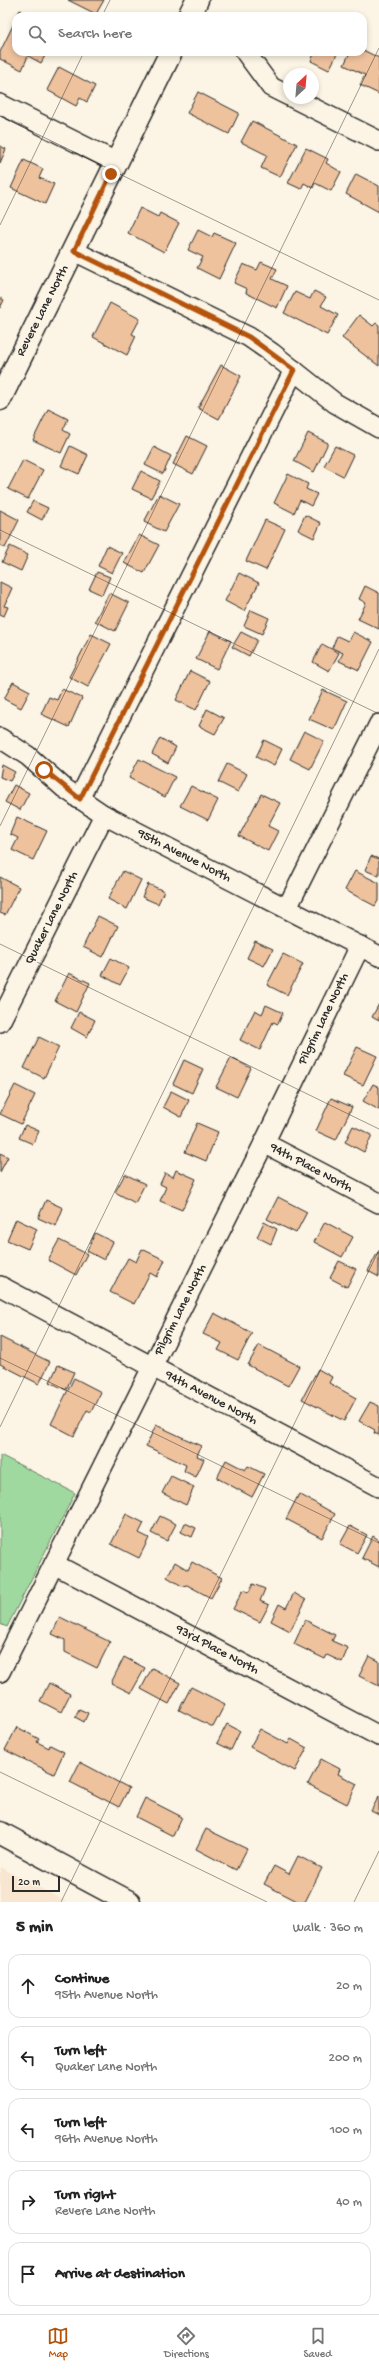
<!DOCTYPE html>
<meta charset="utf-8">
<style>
:root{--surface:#fff;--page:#f6f6f6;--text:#222;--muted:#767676;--line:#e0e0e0;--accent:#b45309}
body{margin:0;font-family:"Gochi Hand",sans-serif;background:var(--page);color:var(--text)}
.compass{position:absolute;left:283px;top:68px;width:36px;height:36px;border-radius:50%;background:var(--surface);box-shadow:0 2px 6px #0003;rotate:26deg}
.scale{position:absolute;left:12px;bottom:10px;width:48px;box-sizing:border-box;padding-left:4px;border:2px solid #2b2b2b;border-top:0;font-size:11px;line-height:14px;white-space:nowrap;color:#2b2b2b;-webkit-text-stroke:3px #fcf5e5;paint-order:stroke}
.stop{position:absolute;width:12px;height:12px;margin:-9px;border:3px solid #b45309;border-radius:50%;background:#fff}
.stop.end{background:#b45309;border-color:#fff;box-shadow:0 1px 4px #0008}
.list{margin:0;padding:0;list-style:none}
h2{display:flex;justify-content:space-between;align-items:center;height:52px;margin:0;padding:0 16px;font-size:17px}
h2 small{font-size:13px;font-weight:400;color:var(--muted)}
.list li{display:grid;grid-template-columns:26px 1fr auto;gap:12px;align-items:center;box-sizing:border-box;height:64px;margin:0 8px 8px;padding:0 8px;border:1px solid var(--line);border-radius:12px}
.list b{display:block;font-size:15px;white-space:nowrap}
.list p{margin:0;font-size:13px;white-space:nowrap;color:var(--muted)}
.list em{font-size:13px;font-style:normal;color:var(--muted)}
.icon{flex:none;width:22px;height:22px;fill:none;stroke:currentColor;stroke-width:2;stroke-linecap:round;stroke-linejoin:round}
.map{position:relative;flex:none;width:379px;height:1902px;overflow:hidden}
.search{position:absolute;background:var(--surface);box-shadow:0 2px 6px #0003;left:12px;right:12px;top:12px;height:44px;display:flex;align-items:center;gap:10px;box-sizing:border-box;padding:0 14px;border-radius:12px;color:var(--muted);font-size:15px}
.sheet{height:412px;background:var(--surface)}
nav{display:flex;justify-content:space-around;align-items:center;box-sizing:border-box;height:56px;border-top:1px solid var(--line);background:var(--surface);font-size:11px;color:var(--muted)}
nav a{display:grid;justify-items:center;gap:2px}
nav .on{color:var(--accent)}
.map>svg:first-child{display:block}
.built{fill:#f8e6d0}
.green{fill:#a0d99f;stroke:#668265}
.building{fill:#efc29e;stroke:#2b2b2b}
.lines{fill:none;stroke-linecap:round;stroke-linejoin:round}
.minor-casing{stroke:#2b2b2b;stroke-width:22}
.tertiary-casing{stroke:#2b2b2b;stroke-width:25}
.minor{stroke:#fcf5e5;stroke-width:19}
.tertiary{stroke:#fcf5e5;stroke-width:22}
.route{stroke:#b45309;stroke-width:5}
.ticks{fill:none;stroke:#2b2b2b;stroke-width:1;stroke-opacity:0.45}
.labels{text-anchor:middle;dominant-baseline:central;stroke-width:4;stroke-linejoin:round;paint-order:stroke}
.street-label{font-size:13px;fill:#2b2b2b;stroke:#fcf5e5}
</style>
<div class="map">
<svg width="379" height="1902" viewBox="0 0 379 1902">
<rect width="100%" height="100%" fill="#fcf5e5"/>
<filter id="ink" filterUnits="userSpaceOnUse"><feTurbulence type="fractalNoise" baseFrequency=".025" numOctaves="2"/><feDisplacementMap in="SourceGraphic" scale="8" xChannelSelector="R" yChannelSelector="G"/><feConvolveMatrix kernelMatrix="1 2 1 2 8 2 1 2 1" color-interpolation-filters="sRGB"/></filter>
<g filter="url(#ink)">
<path class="built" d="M0 1867 67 1902H0Z"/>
<path class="green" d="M0 1455 75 1493 7 1627 0 1624Z"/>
<g class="building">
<path d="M68 0H104L96 14Z"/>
<path d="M20 10 34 16H17Z"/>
<path d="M16 19V52H47L41 63 28 56 22 70 0 59V52Z"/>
<path d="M363 50 379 58V94L360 85 365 75 344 65 350 52H363Z"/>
<path d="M310 52H338L329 70 311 61 314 54Z"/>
<path d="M59 67 95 86 87 102 80 98 76 106 47 90Z"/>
<path d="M198 92 239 113 229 134 187 113Z"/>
<path d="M252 121 297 144 280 177 261 168 267 155 241 142Z"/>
<path d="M0 146 6 149 0 163Z"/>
<path d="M306 148 328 159 326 163 341 172 331 191 315 183 313 188 304 183 301 189 288 183Z"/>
<path d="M24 160 43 169 39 178 54 184 45 204 11 188Z"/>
<path d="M356 174 379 186V212L346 194Z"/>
<path d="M140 208 158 217 160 213 179 223 164 252 128 233Z"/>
<path d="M198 230 212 237 214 233 236 243 219 279 197 268 203 257 188 250Z"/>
<path d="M261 262 277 269 272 279 287 286 277 308 246 293 247 289 234 283 243 264 257 270Z"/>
<path d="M314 291 326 297 321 306 338 315 327 335 284 313 295 292 310 299Z"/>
<path d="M0 298 4 300 0 308Z"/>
<path d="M110 303 140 319 132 334 136 336 127 355 93 337Z"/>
<path d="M359 315 373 326 376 323 379 325V366L342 338Z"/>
<path d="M221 365 241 376 219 419 198 408Z"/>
<path d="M48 409 68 419 63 430 70 434 61 453 33 440Z"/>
<path d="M308 433 328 443 314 472 294 461Z"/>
<path d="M187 436 207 446 193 474 173 464Z"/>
<path d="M70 446 88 455 79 474 61 466Z"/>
<path d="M335 446 353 455 343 476 324 466Z"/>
<path d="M154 447 171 456 163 474 145 465Z"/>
<path d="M23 460 43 470 28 499 8 489Z"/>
<path d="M141 471 160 481 151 498 132 489Z"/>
<path d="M288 474 308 484 306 489 317 494 311 506 300 500 294 513 274 503Z"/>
<path d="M159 494 179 504 164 532 144 522Z"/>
<path d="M33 501 48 508 42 520 27 512Z"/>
<path d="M0 510 19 520 5 548 0 545Z"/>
<path d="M305 515 321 523 314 538 298 530Z"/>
<path d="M265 520 285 529 266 570 246 561Z"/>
<path d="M139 535 159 545 144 573 124 563Z"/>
<path d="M10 546 28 555 21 571 2 562Z"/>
<path d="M107 546 122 553 112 573 98 566Z"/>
<path d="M97 572 110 577 102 595 89 589Z"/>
<path d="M239 573 259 583 244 611 225 601Z"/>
<path d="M0 582 12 588 4 606 8 607 4 616 0 614Z"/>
<path d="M365 586 379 593V629L358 619 366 603 359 599Z"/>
<path d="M109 593 129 603 115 631 95 621Z"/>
<path d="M251 610 269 618 262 634 244 626Z"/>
<path d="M210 631 231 641 217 669 196 659Z"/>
<path d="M241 632 257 640 249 656 232 647Z"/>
<path d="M353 632 373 642 359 670 339 661 343 653 332 648 337 636 348 641Z"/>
<path d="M91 634 111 644 88 687 69 677Z"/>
<path d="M322 644 339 653 329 671 313 662Z"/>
<path d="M190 671 210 681 196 710 176 700Z"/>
<path d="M13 682 30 691 21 708 4 699Z"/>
<path d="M62 689 82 698 69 727 41 714 49 697 57 700Z"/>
<path d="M323 690 347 701 334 730 309 719Z"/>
<path d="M207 709 224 718 215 734 199 726Z"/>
<path d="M304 731 324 741 310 769 290 759Z"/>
<path d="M160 738 176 747 168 763 152 754Z"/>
<path d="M264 740 282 749 274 766 256 757Z"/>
<path d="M139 759 175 777 165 797 129 778Z"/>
<path d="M227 764 247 774 238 792 218 782Z"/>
<path d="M2 765 15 772 10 781 0 777Z"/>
<path d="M14 785 29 793 20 810 5 802Z"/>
<path d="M191 786 218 800 208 820 180 806Z"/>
<path d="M261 794 280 803 268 826 278 831 268 851 239 836Z"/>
<path d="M17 817 47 831 33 860 12 850 18 838 10 834Z"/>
<path d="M371 856 379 859V876L365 870Z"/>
<path d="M123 871 141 880 127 909 108 899Z"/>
<path d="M355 871 379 883V899L375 906 345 890Z"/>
<path d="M0 877 19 887 5 915 0 913Z"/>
<path d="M148 884 164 891 158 904 142 897Z"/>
<path d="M98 916 118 926 103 957 83 947Z"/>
<path d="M255 941 273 949 264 966 247 958Z"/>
<path d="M283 954 303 964 287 995 267 985Z"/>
<path d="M111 958 129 968 120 985 102 975Z"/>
<path d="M69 973 90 983 76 1012 55 1001Z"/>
<path d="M379 1004V1021L372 1017Z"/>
<path d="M266 1005 283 1013 278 1024 273 1022 260 1050 240 1040 255 1010 262 1014Z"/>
<path d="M79 1012 95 1020 87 1037 71 1028Z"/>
<path d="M39 1037 59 1047 44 1078 24 1068Z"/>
<path d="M357 1047 377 1056 363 1085 343 1076Z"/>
<path d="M231 1058 251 1068 237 1097 216 1087Z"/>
<path d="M184 1060 203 1069 192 1093 173 1084Z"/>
<path d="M373 1084 379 1087V1110L363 1101Z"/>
<path d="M15 1085 35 1095 21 1124 0 1114Z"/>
<path d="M171 1091 189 1100 181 1117 163 1107Z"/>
<path d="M331 1098 352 1107 336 1140 316 1131Z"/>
<path d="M197 1123 218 1132 206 1161 185 1152Z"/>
<path d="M25 1125 39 1131 33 1144 19 1138Z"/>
<path d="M353 1126 372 1135 364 1152 345 1142Z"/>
<path d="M0 1153 8 1157 0 1172Z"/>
<path d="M176 1170 196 1179 182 1210 160 1201 166 1187 160 1184 165 1173 173 1177Z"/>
<path d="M125 1174 145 1184 135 1203 115 1192Z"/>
<path d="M278 1197 307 1212 296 1233 267 1219Z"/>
<path d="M46 1200 63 1208 56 1226 38 1218Z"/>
<path d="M16 1219 37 1229 28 1249 7 1240Z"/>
<path d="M264 1222 277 1229 271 1244 257 1237Z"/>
<path d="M325 1222 353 1237 342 1257 314 1242Z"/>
<path d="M95 1233 113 1242 104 1260 87 1251Z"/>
<path d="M59 1240 87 1254 76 1275 48 1260Z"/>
<path d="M142 1249 165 1260 157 1277 150 1273 134 1304 110 1292 128 1258 136 1262Z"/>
<path d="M378 1252H379V1277L368 1271Z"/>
<path d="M339 1261 356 1269 347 1287 330 1278Z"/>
<path d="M214 1313 252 1333 238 1360 218 1350 222 1343 203 1334Z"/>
<path d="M0 1337 50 1362 39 1384 0 1364Z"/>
<path d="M259 1345 299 1366 288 1386 248 1365Z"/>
<path d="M58 1365 74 1372 66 1390 50 1382Z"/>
<path d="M318 1369 332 1377 329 1383 356 1398 344 1421 302 1399Z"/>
<path d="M74 1378 101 1392 91 1412 87 1410 74 1436 51 1424Z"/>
<path d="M370 1402 379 1406V1435L374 1433 375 1430 359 1421Z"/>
<path d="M156 1425 201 1446 197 1456 204 1459 196 1477 184 1471 186 1465 146 1446Z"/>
<path d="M226 1460 245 1470 248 1466 264 1474 252 1497 217 1478Z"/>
<path d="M171 1476 194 1487 186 1505 162 1493Z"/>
<path d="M299 1494 335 1514 322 1538 286 1519Z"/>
<path d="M126 1514 144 1523 139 1533 149 1538 139 1558 111 1544Z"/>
<path d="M160 1516 176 1524 167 1541 151 1533Z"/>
<path d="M185 1523 196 1528 192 1537 181 1532Z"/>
<path d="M350 1526 367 1535 357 1553 340 1544Z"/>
<path d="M373 1536 379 1540V1567L362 1558Z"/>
<path d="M175 1562 188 1570 192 1562 222 1578 211 1598 187 1585 182 1586 167 1577Z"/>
<path d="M253 1584 265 1589 260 1601 269 1605 260 1622 233 1609 243 1590 249 1592Z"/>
<path d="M294 1593 306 1600 290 1631 271 1621 279 1604 286 1608Z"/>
<path d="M60 1617 110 1642 97 1668 65 1652V1640L52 1634Z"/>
<path d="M305 1620 335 1635 332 1641 348 1648 342 1662 327 1655 325 1659 294 1644Z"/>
<path d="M369 1656 379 1661V1686L359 1676Z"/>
<path d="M124 1657 145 1668 131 1693 111 1683Z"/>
<path d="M152 1668 180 1683 169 1704 141 1689Z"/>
<path d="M49 1683 70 1694 61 1712 40 1701Z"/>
<path d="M191 1687 225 1704 213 1727 179 1710Z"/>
<path d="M79 1709 88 1713 84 1722 75 1717Z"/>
<path d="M227 1724 240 1731 231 1750 217 1743Z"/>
<path d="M17 1727 39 1739 37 1742 49 1748 50 1745 64 1752 54 1774 5 1750Z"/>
<path d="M260 1729 288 1744 291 1739 307 1748 295 1771 250 1747Z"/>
<path d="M321 1759 340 1769 338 1774 357 1784 347 1804 308 1784Z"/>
<path d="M80 1762 129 1788 119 1807 70 1782Z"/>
<path d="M379 1796V1815L371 1811Z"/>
<path d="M145 1798 182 1817 173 1836 136 1817Z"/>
<path d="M206 1829 247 1849 236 1870 196 1849Z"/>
<path d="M298 1856 322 1868 305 1902H299L264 1884 274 1866 289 1874Z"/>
</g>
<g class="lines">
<defs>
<g id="minor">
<path d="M246 53 271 87 289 96"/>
<path d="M293 98 379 141"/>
<path d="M0 104 116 162"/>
<path d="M74 251 249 337 272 353 335 403 379 428"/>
<path d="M0 738 28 756 64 788 104 815 379 956"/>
<path d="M79 799 294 370"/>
<path d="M287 908 379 724"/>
<path d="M0 1022 104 815"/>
<path d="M264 1143 379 1203"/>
<path d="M0 1286 379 1487"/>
<path d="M54 1564 379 1736"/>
<path d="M0 1672 264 1143 360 946"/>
</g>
<g id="tertiary">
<path d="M189 16 197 0"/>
<path d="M0 399 171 52"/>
<path d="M0 1833 129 1902"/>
</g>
</defs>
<use href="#minor" class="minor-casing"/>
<use href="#tertiary" class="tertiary-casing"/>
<use href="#minor" class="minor"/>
<use href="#tertiary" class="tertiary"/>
</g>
</g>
<g class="lines" filter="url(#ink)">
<path class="route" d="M44 770 80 799 294 370 249 337 74 251 111 174"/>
</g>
<path class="ticks" d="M102 16 110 0M0 116 379 300M0 225 84 52M0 530 379 714M0 826 379 48M0 944 379 1129M0 1358 379 1543M0 1427 379 649M0 1772 267 1902M61 1902 379 1250M354 1902 379 1851"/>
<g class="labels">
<g class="street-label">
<text transform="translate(43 311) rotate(-63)">Revere Lane North</text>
<text transform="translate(184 856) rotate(27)">95th Avenue North</text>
<text transform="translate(52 918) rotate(-63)">Quaker Lane North</text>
<text transform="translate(324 1019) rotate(-64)">Pilgrim Lane North</text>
<text transform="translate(311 1168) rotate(28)">94th Place North</text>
<text transform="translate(181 1310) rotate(-63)">Pilgrim Lane North</text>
<text transform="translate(211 1398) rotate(28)">94th Avenue North</text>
<text transform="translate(217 1650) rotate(28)">93rd Place North</text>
</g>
</g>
</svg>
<svg class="compass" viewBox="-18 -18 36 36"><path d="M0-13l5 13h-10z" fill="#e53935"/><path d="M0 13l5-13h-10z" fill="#767676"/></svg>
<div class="scale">20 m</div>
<div class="stop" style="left:44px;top:770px"></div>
<div class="stop end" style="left:111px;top:174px"></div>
<div class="search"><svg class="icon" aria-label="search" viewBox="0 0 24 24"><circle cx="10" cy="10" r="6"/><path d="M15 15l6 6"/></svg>Search here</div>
</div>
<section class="sheet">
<h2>5 min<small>Walk · 360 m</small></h2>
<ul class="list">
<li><svg class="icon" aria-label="ahead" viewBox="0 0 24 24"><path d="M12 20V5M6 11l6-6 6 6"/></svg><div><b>Continue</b><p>95th Avenue North</p></div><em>20 m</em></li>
<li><svg class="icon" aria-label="left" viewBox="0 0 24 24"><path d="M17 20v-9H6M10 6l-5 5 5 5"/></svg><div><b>Turn left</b><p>Quaker Lane North</p></div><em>200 m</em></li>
<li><svg class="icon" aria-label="left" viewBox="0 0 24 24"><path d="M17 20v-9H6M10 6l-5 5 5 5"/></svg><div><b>Turn left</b><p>96th Avenue North</p></div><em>100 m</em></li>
<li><svg class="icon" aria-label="right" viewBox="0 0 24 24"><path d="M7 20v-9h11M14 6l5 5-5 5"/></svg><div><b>Turn right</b><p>Revere Lane North</p></div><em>40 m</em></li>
<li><svg class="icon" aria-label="arrive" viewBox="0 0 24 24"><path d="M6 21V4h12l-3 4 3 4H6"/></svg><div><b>Arrive at destination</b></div></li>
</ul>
</section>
<nav>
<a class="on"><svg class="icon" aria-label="map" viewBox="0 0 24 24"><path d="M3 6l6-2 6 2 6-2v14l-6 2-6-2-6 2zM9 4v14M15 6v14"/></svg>Map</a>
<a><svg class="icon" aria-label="directions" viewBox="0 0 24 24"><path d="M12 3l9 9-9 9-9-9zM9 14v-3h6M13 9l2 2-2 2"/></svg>Directions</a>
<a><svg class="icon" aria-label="saved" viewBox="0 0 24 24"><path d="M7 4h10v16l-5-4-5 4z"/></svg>Saved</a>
</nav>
